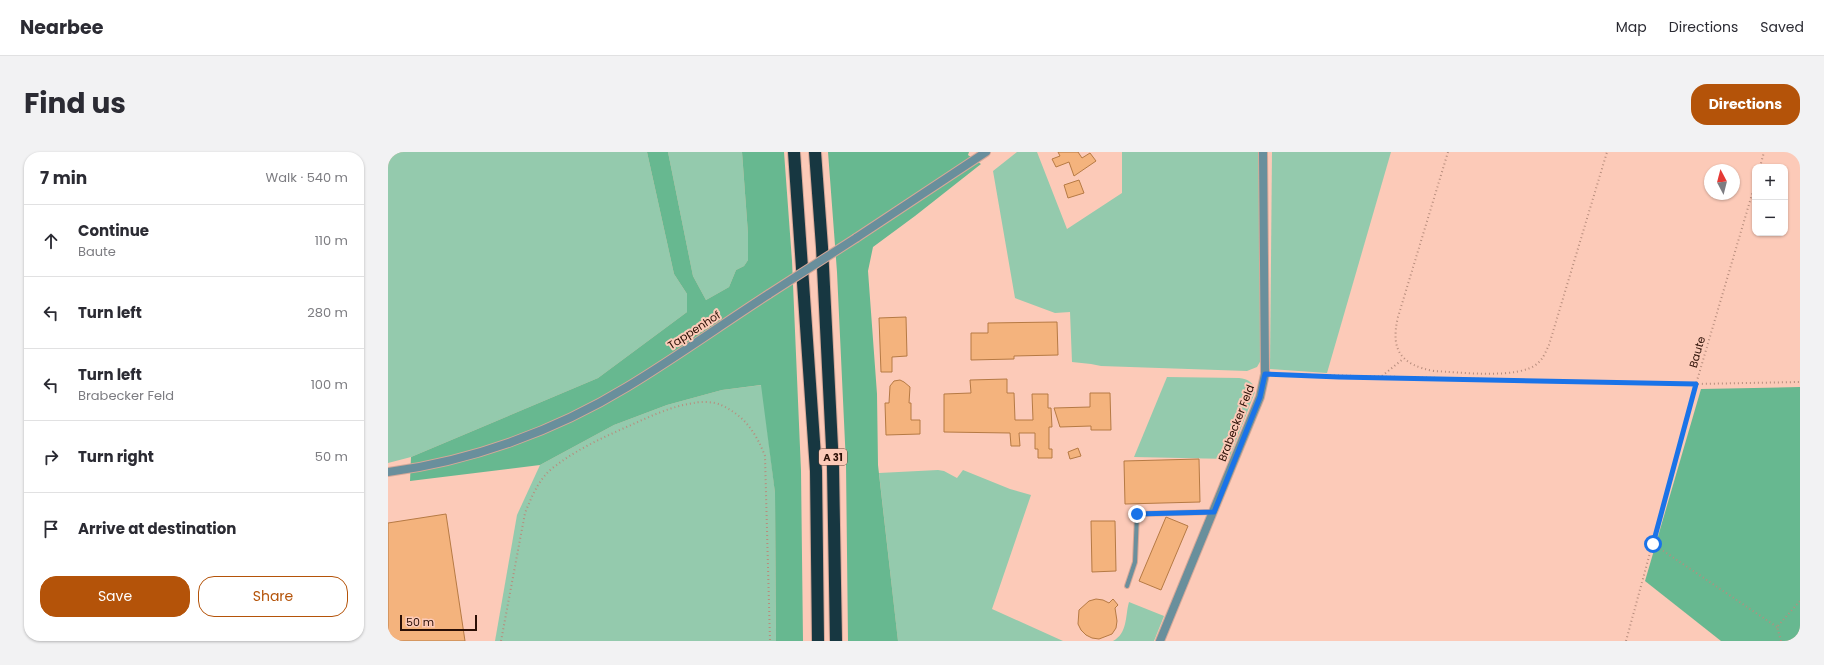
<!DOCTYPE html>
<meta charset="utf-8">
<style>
:root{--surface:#fff;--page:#f2f2f3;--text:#2b2b33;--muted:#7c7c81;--line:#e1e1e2;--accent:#b45309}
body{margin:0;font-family:Poppins,sans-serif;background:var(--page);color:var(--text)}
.controls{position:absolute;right:12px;top:12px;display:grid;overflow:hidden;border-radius:8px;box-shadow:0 1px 3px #0004}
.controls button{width:36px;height:36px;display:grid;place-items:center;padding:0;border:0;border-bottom:1px solid var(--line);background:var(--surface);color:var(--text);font:20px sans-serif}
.compass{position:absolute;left:1316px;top:12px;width:36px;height:36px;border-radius:50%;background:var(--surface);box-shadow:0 1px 3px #0004;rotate:353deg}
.scale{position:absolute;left:12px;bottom:10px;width:77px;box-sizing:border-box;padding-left:4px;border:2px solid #2b0f05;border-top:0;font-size:11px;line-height:14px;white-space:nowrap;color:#2b0f05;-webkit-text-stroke:3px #fccab8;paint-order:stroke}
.stop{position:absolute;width:12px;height:12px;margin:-9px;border:3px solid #1a73e8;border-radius:50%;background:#fff}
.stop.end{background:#1a73e8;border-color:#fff;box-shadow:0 1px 4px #0008}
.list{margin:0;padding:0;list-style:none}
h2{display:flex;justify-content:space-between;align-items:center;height:52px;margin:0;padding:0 16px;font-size:17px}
h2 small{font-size:13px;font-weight:400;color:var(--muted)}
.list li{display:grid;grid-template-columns:26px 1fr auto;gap:12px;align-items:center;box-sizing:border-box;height:72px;padding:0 16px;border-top:1px solid var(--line)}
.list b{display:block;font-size:15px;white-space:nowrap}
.list p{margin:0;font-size:13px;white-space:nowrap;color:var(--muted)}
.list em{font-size:13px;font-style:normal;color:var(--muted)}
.actions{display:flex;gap:8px;padding:12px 16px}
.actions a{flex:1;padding:9px 0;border:1px solid var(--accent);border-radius:16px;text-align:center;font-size:14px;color:var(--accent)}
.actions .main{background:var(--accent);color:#fff}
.icon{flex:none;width:22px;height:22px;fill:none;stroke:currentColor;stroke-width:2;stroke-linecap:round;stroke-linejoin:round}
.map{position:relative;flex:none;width:1412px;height:489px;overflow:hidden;border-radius:16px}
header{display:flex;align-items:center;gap:24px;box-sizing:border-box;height:56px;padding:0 20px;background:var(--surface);border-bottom:1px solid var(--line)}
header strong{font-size:19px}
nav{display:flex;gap:22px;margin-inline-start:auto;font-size:14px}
.intro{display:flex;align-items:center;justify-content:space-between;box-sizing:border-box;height:96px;padding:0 24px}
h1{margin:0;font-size:28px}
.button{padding:10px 18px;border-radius:16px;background:var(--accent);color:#fff;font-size:14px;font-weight:700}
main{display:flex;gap:24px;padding:0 24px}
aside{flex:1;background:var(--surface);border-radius:16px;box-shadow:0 1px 3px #0004}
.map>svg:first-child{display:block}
.green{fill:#94caad}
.forest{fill:#67b890}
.building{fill:#f4b37d;stroke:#b67a44}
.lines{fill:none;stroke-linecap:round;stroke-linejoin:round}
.lane-casing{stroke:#d6a898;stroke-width:6}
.street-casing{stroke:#d6a898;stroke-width:10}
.highway-casing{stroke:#d6a898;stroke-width:14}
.path{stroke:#b78d7d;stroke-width:2;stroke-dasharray:1 3;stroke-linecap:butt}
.lane{stroke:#698f9c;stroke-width:4}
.street{stroke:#698f9c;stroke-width:8}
.highway{stroke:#173741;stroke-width:12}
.street-bridge-casing{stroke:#d6a898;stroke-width:10;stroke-linecap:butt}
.street-bridge{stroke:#698f9c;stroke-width:8}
.route{stroke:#1a73e8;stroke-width:5}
.labels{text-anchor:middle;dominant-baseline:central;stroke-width:4;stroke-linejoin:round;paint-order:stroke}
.shield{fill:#fccab8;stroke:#6a473b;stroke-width:1}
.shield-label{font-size:10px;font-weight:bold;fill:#2b0f05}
.street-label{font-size:11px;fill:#2b0f05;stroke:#fccab8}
</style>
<header>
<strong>Nearbee</strong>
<nav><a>Map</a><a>Directions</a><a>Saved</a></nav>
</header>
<div class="intro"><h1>Find us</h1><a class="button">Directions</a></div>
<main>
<aside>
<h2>7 min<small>Walk · 540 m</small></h2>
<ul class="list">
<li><svg class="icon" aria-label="ahead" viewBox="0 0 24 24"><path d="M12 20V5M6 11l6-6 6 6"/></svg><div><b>Continue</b><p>Baute</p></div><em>110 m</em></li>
<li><svg class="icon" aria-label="left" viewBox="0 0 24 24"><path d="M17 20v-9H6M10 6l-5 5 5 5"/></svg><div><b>Turn left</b></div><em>280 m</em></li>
<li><svg class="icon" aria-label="left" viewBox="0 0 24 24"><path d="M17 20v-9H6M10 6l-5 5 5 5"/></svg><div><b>Turn left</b><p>Brabecker Feld</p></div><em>100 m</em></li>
<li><svg class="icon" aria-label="right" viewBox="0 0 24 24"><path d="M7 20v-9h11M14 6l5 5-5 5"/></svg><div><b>Turn right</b></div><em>50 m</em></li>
<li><svg class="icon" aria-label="arrive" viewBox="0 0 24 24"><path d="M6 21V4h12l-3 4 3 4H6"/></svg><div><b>Arrive at destination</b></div></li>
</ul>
<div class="actions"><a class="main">Save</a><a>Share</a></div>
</aside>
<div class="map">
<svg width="1412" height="489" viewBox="0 0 1412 489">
<rect width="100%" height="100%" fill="#fccab8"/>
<g class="green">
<path d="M0 0H259L286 122 299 142V160L210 226 23 305 0 311Z"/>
<path d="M280 0H354L360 82V108L356 114 348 118 341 135 318 148 305 124Z"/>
<path d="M629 0H649L679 77 734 41V0H872L873 208 869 215 859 219 713 214 703 212 684 210 682 160 667 161 627 146 605 19Z"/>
<path d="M884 0H1003L939 221 882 217Z"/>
<path d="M779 225 851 226C860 227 866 230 867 240L841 307 746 305Z"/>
<path d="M374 233 387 341 388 489H107L129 363 152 313 226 273 279 253 334 238Z"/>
<path d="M550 318 556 319 569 326 575 318 622 337 643 343 604 457 675 489H510L491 321Z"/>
<path d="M741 450 776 464 766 489H725C740 481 737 464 741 450Z"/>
</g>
<g class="forest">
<path d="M259 0H280L305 124 318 148 341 135 348 118 356 114 360 108V82L354 0H396L404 109 413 319 415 489H388L387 341 373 233 334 238 279 253 226 273 152 313 22 329 23 305 210 226 299 160V142L286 122Z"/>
<path d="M440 0H581L580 3 593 12 527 64 485 95 480 119 489 242 490 313 510 489H460L458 312 449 120Z"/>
<path d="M1412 235V489H1333L1257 429 1313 237Z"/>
</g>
<g class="building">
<path d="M670 0H690L694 6 702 1 708 9 686 24 681 10 668 15 664 7 672 4Z"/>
<path d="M691 28 696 41 680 46 676 33Z"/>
<path d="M518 165 519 204 504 205V220H493L491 166Z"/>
<path d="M669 170 670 203 626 204V207L583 208V181H600V171Z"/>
<path d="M619 227V241H626L627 268H645L644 242H660V256H663L664 275H661V297H664V306H650V297H647V281H631L632 294H623L622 281 556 280V242L583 241 582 228Z"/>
<path d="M512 228 516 230 522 235 521 251H523V268H532V282L498 283 497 251H501L502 234 506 229Z"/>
<path d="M702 241H722L723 278H703V274L672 275 666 256 702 255Z"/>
<path d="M690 296 693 304 682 307 680 300Z"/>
<path d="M811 307 812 350 737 352 736 309Z"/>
<path d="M58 362 77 489H0V371Z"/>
<path d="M778 365 800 374 773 438 751 429Z"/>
<path d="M703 369H727L728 419 704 420Z"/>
<path d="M708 447 715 448 721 451 725 447 730 453 727 456 729 469 728 476 724 482 711 487 704 486 698 483 693 478 690 472 691 458 701 449Z"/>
</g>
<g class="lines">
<defs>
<path id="lane" d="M739 434 747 410 749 362 825 360"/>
<g id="street">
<path d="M468 86 598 0"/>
<path d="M0 320C83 309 167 279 239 235 287 206 333 173 381 142"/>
<path d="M772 489 872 245 877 222 875 0"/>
</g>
<g id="highway">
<path d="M406 0 428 319 430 489"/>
<path d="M427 0 434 95 445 315 448 489"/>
</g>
</defs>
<use href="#lane" class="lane-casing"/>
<use href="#street" class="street-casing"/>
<use href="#highway" class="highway-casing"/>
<g class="path">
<path d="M1060 0 1010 165C1002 198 1013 213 1046 219 1071 220 1132 228 1150 211 1155 207 1158 199 1161 193L1219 0"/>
<path d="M1372 15 1376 0"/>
<path d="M886 222 1308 232 1412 230"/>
<path d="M994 224 1015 207"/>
<path d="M1265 392 1389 475"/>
<path d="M113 489 137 361C144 344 151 326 166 315 189 297 216 285 243 273 263 264 284 254 306 251 313 249 327 250 333 253 357 264 368 281 377 304L382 489"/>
<path d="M1238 489 1308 232 1367 32"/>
<path d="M1393 489 1389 475 1412 449"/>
</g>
<use href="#lane" class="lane"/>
<use href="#street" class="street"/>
<use href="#highway" class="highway"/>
<defs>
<path id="street-bridge" d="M381 142 468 86"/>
</defs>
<use href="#street-bridge" class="street-bridge-casing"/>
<use href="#street-bridge" class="street-bridge"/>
</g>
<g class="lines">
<path class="route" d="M749 362 826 360 872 245 877 222 951 225 1308 232 1265 392"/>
</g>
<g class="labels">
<rect class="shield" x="431" y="297" width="28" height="16" rx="3"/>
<g class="shield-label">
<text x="445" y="305">A 31</text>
</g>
<g class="street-label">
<text transform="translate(306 178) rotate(-33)">Tappenhof</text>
<text transform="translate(1309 200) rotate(-74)">Baute</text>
<text transform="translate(848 271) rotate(-69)">Brabecker Feld</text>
</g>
</g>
</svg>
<div class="controls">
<button>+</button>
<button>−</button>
</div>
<svg class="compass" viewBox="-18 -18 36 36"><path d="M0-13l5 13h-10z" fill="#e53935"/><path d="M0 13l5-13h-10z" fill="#7c7c81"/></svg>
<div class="scale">50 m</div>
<div class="stop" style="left:1265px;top:392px"></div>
<div class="stop end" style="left:749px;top:362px"></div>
</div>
</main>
